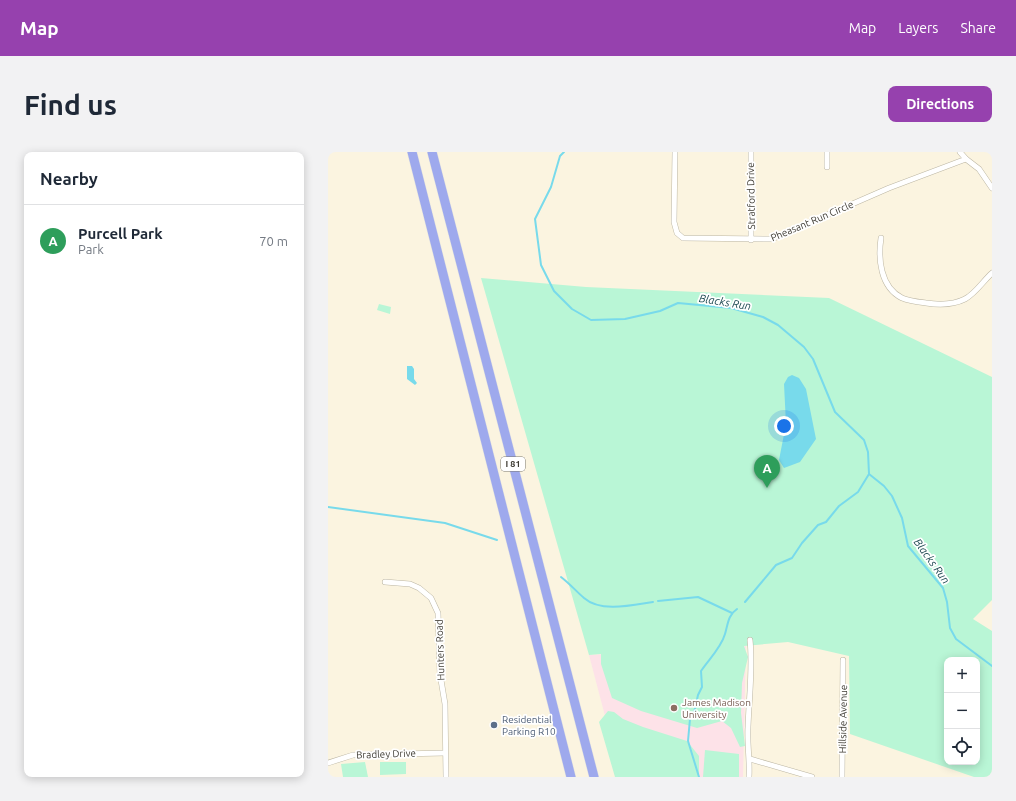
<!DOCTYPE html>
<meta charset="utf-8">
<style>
:root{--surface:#fff;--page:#f2f2f3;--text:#1f2937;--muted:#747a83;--line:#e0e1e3;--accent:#9641ae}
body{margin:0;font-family:Ubuntu,sans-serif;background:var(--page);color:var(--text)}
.controls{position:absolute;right:12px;bottom:12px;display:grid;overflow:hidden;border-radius:8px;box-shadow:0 2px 10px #0003}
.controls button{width:36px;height:36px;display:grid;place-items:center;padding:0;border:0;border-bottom:1px solid var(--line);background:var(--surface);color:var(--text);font:20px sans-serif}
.you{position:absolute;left:456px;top:274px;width:14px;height:14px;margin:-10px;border:3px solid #fff;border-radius:50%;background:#1a73e8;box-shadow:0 0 0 6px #1a73e833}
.badge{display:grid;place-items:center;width:26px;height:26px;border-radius:50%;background:var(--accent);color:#fff;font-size:13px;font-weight:700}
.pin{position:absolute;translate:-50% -33px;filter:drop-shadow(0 1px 2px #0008)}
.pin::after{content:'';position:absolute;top:21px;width:14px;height:12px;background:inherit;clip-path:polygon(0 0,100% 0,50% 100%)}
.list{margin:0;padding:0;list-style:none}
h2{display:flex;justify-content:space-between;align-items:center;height:52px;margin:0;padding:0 16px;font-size:17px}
h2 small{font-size:13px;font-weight:400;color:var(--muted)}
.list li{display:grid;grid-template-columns:26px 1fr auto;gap:12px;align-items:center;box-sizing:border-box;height:72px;padding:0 16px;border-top:1px solid var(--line)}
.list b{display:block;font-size:15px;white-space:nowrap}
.list p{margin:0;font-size:13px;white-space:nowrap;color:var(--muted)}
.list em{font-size:13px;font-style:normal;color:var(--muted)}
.icon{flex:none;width:22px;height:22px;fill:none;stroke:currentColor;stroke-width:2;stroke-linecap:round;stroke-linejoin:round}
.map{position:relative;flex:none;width:664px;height:625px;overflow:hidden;border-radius:8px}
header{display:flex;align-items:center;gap:24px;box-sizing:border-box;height:56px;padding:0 20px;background:var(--accent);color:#fff}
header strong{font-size:19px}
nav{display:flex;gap:22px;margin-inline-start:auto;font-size:14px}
.intro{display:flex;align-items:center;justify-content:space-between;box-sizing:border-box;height:96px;padding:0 24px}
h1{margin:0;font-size:28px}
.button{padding:10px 18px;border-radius:8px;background:var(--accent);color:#fff;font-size:14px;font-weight:700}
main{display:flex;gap:24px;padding:0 24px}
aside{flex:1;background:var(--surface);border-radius:8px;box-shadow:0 2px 10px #0003}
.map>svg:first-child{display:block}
.education{fill:#fde2e8}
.green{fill:#b9f6d6;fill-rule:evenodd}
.water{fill:#78daeb}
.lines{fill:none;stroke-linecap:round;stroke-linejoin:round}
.stream{stroke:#78daeb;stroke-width:2}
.street-casing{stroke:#bcb6a3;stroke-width:6}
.highway-casing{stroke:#e0e0df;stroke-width:10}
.street{stroke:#fff;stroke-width:5}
.highway{stroke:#9ea9ed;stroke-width:9}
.education-dot{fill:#8d6e63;stroke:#fff;stroke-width:1.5}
.service-dot{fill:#5c6f8a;stroke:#fff;stroke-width:1.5}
.labels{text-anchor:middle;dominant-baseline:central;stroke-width:3.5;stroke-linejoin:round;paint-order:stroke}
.shield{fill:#fff;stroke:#797671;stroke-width:1}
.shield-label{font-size:9px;font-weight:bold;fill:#3f3c34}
.street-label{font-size:10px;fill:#3f3c34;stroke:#fff}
.education-label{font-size:10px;fill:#785e54;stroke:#fff;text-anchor:start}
.service-label{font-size:10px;fill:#4e5e75;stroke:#fff;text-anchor:start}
.water-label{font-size:11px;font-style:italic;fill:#1c4850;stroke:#fff}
</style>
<header>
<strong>Map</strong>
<nav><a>Map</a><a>Layers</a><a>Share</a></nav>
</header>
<div class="intro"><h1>Find us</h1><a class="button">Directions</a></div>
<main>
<aside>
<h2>Nearby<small></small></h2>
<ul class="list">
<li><span class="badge" style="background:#2e9e5b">A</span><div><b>Purcell Park</b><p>Park</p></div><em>70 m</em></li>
</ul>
</aside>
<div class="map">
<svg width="664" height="625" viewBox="0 0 664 625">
<rect width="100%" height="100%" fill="#fbf4e0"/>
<path class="education" d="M418 494 415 625H293L261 503Z"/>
<g class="green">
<path d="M153 126 258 135 501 146 664 225V448L645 467 664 479V625H646L522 582 521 504 460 490 416 494 420 505 414 531 413 561 417 594 412 595 403 576 394 569 369 576 313 559 284 546 273 512V502L261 503ZM619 508H649V610H619Z"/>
<path d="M51 152 63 155 62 162 49 158Z"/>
<path d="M280 559 286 560 295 567 315 575 359 589 371 604V625H287L271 570Z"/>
<path d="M377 598 411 602V625H375Z"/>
<path d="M37 610 40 625H15L13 612Z"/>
<path d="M52 610H78V622L52 623Z"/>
</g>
<g class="water">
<path d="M79 214H84L86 217V227L89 231 87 233 79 227Z"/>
<path d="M464 223 471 226 478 237 488 287 472 310 456 316 451 308 458 272 456 232 460 225Z"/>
</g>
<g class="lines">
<g class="stream">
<path d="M236 0 232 4 223 35 207 67 213 113 226 139 244 157 263 168 297 167 332 159 350 151 403 156 435 165 450 173 476 195 485 207 507 260 536 288 540 300 541 322 556 334 564 344 574 366 580 394 615 436 619 450 622 476 628 487 664 514"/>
<path d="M0 355 117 371 169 388"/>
<path d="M233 425C242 432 248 439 256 446 273 461 305 453 325 450"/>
<path d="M330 449 370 445 404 461"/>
<path d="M417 450 448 413 464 406 474 391 490 373 498 370 511 354 530 340 541 322"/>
<path d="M371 625 360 589 362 567 366 561 370 543 374 535 373 519C381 507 393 496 397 482 400 472 400 463 409 457"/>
</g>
<defs>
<g id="street">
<path d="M347 0 346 70 349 81 355 86 444 87 561 36 638 7 632 0"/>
<path d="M423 0V88"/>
<path d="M638 7 651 17 664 36"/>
<path d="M499 15V0"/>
<path d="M553 86C550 106 552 135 574 146 581 149 590 150 598 151 611 153 625 153 637 147 648 141 655 129 664 121"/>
<path d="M57 430 82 432 91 436 103 446 110 461 112 522 117 552 118 625"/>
<path d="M422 607 484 625"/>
<path d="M0 611 25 603 117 601"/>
<path d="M421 625C422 608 419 592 420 575 421 546 425 516 422 488"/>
<path d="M514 625 515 508"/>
</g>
<g id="highway">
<path d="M84 0 243 625"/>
<path d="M104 0 266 625"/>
</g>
</defs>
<use href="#street" class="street-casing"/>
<use href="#highway" class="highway-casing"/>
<use href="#street" class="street"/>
<use href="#highway" class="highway"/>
</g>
<circle class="education-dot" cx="346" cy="556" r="4"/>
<circle class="service-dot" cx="166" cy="573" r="4"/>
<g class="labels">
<rect class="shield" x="173" y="305" width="24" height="14" rx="3"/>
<g class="shield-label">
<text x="185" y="312">I 81</text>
</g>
<g class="street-label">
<text transform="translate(423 44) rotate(-91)">Stratford Drive</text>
<text transform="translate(484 69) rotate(-23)">Pheasant Run Circle</text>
<text transform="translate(112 498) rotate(-92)">Hunters Road</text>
<text transform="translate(515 567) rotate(-89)">Hillside Avenue</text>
<text transform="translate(58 602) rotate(-2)">Bradley Drive</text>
</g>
<g class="education-label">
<text x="354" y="550">James Madison<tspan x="354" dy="12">University</tspan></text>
</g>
<g class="service-label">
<text x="174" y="567">Residential<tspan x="174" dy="12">Parking R10</tspan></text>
</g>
<g class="water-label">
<text transform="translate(397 150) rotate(9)">Blacks Run</text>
<text transform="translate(604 409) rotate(54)">Blacks Run</text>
</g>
</g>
</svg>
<div class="controls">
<button>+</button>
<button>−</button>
<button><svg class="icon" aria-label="locate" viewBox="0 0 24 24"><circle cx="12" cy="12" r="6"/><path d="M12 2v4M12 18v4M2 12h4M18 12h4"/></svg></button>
</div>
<div class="you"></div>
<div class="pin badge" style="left:439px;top:336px;background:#2e9e5b">A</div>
</div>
</main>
